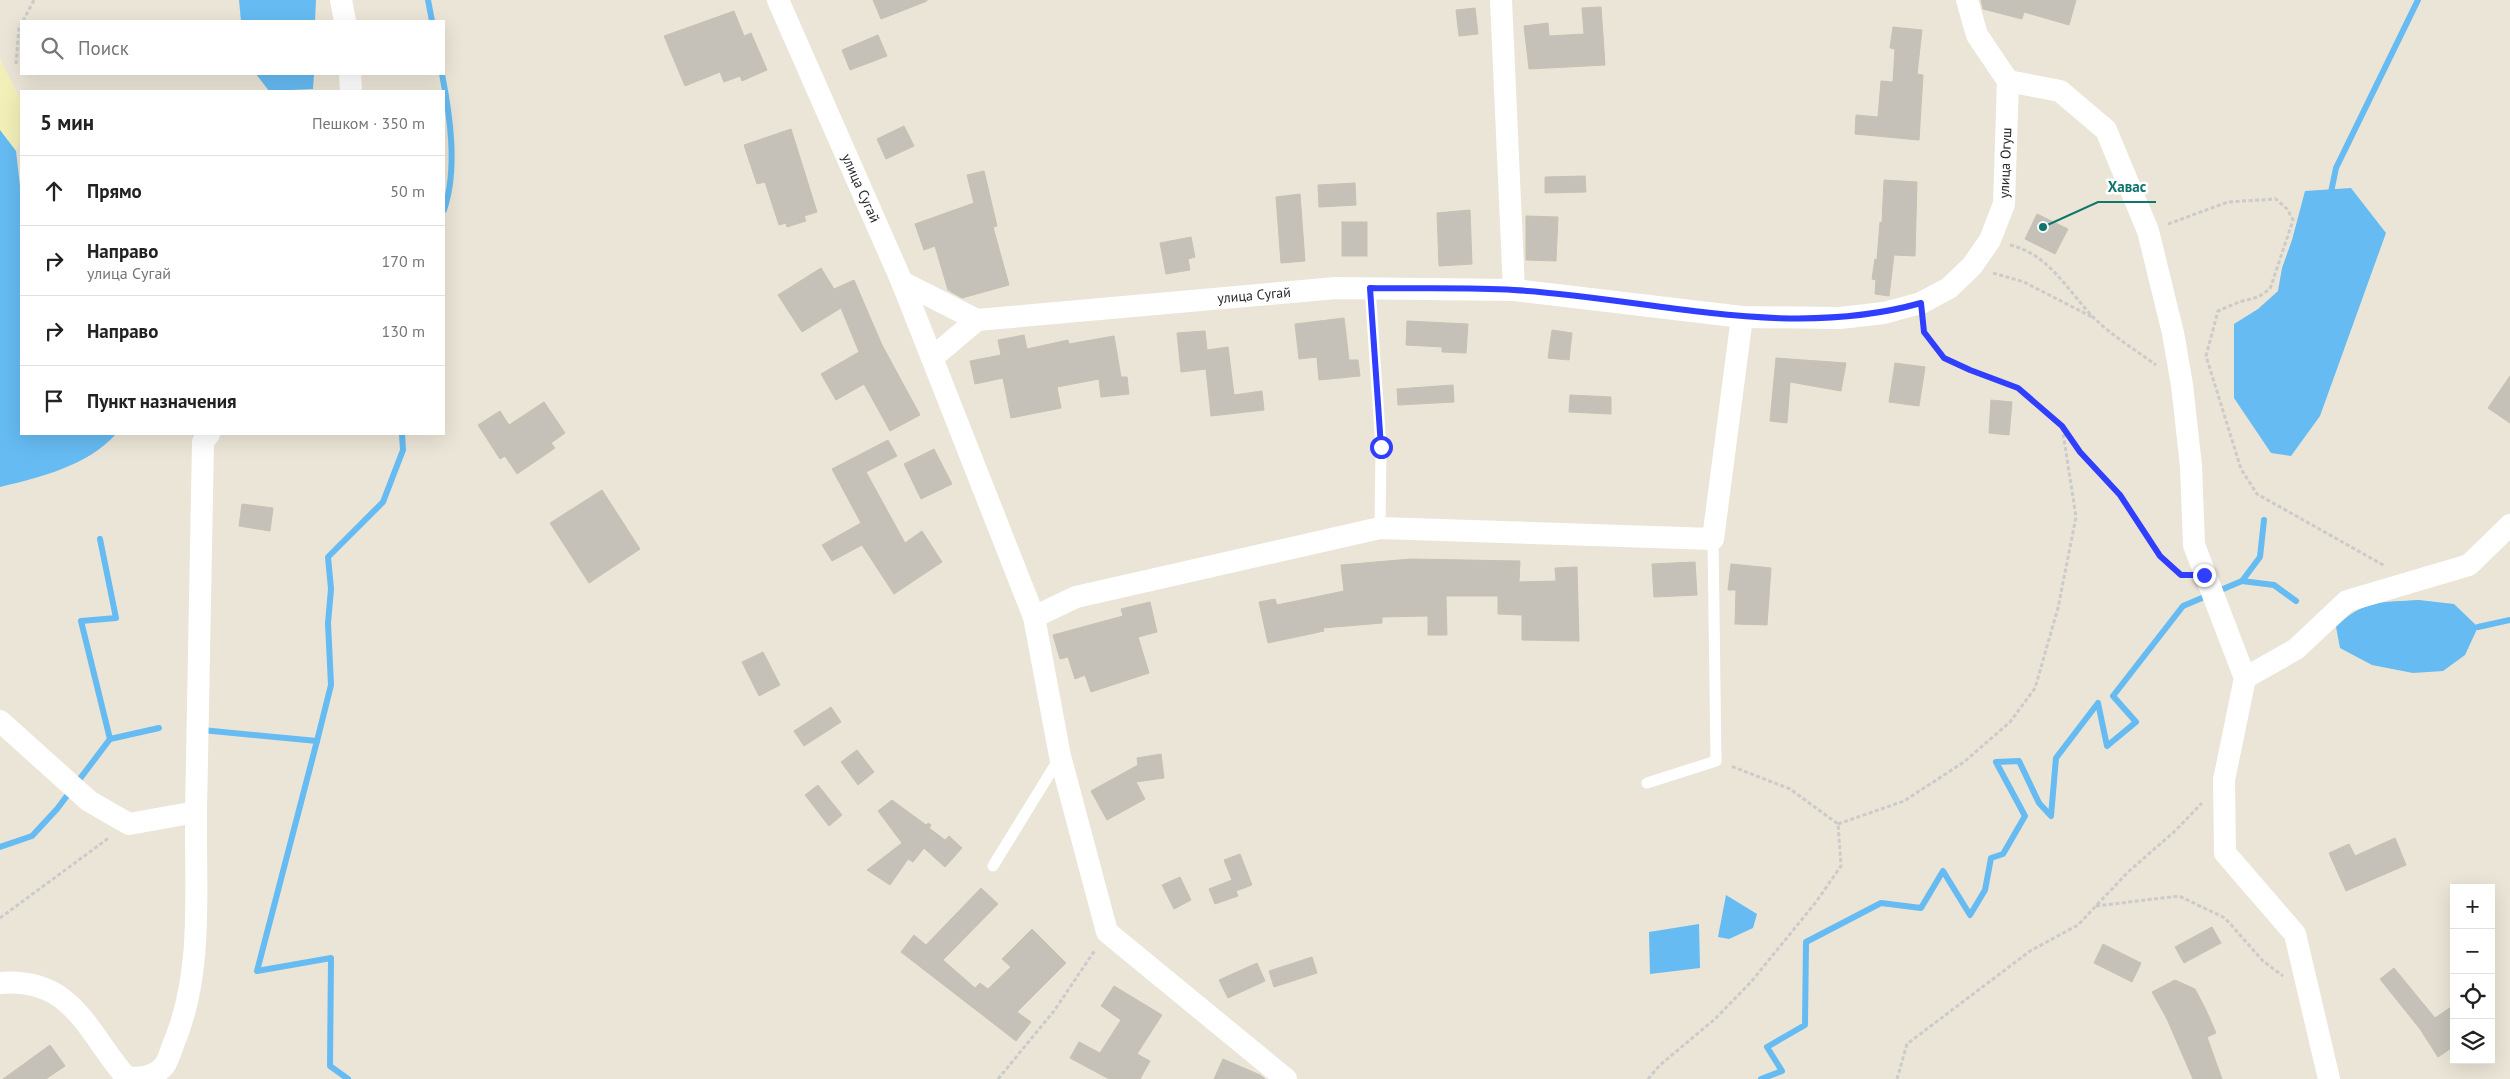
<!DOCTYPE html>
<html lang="ru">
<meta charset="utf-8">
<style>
:root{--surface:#fff;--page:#f2f2f2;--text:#222;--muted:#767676;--line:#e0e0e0}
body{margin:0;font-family:"PT Sans",sans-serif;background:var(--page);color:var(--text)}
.controls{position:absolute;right:15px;bottom:15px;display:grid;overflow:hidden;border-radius:0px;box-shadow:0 5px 20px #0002}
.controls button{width:45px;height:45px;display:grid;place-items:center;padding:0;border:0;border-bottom:1px solid var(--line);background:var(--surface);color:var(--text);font:25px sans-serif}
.stop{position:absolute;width:15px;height:15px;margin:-11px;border:4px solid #303eff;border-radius:50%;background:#fff}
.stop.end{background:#303eff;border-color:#fff;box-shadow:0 1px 5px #0008}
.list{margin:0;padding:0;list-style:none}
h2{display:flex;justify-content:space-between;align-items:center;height:65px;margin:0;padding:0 20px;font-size:21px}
h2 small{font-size:16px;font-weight:400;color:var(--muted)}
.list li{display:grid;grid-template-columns:32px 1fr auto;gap:15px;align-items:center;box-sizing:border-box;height:70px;padding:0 20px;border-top:1px solid var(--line)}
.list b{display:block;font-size:19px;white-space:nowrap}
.list p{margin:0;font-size:16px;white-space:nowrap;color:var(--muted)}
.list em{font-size:16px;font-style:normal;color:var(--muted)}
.icon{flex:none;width:28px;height:28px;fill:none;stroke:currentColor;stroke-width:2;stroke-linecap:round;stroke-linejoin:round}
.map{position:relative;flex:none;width:2510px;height:1079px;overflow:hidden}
.search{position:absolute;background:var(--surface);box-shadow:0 5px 20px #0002;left:20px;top:20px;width:425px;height:55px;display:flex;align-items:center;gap:12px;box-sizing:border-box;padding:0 18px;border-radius:0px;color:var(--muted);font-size:19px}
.panel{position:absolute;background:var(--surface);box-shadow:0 5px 20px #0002;left:20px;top:90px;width:425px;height:345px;border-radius:0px}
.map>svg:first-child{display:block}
.sand{fill:#f2f0b8}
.water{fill:#65bbf2}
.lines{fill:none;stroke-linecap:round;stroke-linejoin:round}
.stream{stroke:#65bbf2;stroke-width:6}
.building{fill:#c6c1b8;stroke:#c6c1b2}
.path{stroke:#cbcbcb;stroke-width:3;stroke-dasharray:4 2.5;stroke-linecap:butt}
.lane{stroke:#fff;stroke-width:11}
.street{stroke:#fff;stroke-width:22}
.route{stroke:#303eff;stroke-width:6}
.labels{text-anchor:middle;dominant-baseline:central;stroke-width:5;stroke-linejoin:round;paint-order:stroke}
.street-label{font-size:14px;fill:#272727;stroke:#fff}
.leader{fill:none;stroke:#0f766e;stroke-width:2}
.callout-dot{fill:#0f766e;stroke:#fff;stroke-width:2}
.callout-label{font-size:15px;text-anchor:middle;font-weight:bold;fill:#0f766e;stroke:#fff;stroke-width:5;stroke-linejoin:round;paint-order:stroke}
</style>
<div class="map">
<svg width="2510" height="1079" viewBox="0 0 2510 1079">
<rect width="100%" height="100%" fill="#ebe5d7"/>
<path class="sand" d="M0 59 21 101V137L16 151 0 130Z"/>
<g class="water">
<path d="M239 0H316L315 21H241Z"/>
<path d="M256 74H314L313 89 269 91Z"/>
<path d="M0 130 16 151 21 195V434H116C87 466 41 477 0 487Z"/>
<path d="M2351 188 2386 233 2320 416 2291 456 2271 453 2234 398V324L2258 309 2278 291 2282 268 2292 240 2305 191Z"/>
<path d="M2419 600 2454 604 2478 627 2465 655 2443 671 2413 673 2372 665 2340 648 2336 627C2362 600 2383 602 2419 600Z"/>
<path d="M1726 895 1757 914 1753 928 1729 939 1718 937Z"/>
<path d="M1699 924 1700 968 1650 974 1649 932Z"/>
</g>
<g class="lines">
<g class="stream">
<path d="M428 0 432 21"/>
<path d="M442 74C450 115 458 169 444 210"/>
<path d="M2330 197 2336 168 2418 0"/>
<path d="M100 539 116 618 81 621 110 739 159 728"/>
<path d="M2242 581 2274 585 2296 601"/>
<path d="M2478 627 2510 620"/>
<path d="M202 730 317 741 257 971 331 958 330 1066 348 1079"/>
<path d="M317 741 331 685 328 623 331 589 328 557 383 502 403 450 402 434"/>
<path d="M0 847 32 836 57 809 110 739"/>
<path d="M1761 1079 1782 1071 1767 1047 1805 1025 1806 942 1881 903 1921 908 1943 871 1970 915 1985 890 1991 858 2003 854 2025 816 1996 762 2019 761 2039 803 2051 816 2056 758 2098 703 2107 746 2136 722 2113 696 2183 606 2242 581 2260 557 2264 520"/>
</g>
</g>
<g class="building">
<path d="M873 0H927V1L881 19Z"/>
<path d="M1981 0H2076L2069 25 2024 12 2022 19 1983 9Z"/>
<path d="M1601 7 1605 65 1529 69 1524 26 1548 23 1549 36 1584 34 1582 8Z"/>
<path d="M1475 8 1478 34 1459 36 1456 10Z"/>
<path d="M734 11 744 36 751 33 767 70 742 81 740 76 724 82 720 72 685 86 664 36Z"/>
<path d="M1893 27 1922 30 1917 74 1923 75 1919 140 1855 134 1856 115 1878 117 1881 81 1893 82 1895 49 1890 48Z"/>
<path d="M878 35 887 56 850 70 842 50Z"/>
<path d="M904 126 914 146 886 159 877 139Z"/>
<path d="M791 129 817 212 804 216 806 221 787 227 786 223 779 225 765 182 757 184 744 145Z"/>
<path d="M984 171 997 226 993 227 1009 285 962 298 948 290 935 246 924 250 915 224 974 203 967 175Z"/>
<path d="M1585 176 1586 192 1545 193V177Z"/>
<path d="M1884 180 1917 182 1915 256 1894 255 1889 296 1875 294 1876 280 1872 279 1875 259 1877 260 1880 222 1882 223Z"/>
<path d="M1355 183 1356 205 1319 207 1318 185Z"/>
<path d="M1300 194 1305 261 1281 263 1276 197Z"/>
<path d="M1470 210 1472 264 1439 266 1437 213Z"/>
<path d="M2037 214 2068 229 2055 254 2025 239Z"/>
<path d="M1526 216 1558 217 1556 261 1526 260Z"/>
<rect x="1342" y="222" width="25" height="34"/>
<path d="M1191 237 1195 257 1188 259 1190 270 1166 274 1160 243Z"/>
<path d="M821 268 834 289 854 280 882 345 920 415 890 431 864 384 836 400 821 374 859 352 841 308 802 332 778 295Z"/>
<path d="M1344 318 1349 360H1358L1360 376 1319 380 1317 357 1299 359 1295 324Z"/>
<path d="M1407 321 1468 324 1466 353 1442 352V347L1406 345Z"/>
<path d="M1552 330 1572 333 1569 360 1548 358Z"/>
<path d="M1205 331 1207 350 1228 347 1234 395 1262 391 1264 410 1211 416 1206 369 1181 372 1177 333Z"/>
<path d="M1024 335 1027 349 1068 340 1069 344 1114 336 1121 377H1127L1129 394 1101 397 1099 379 1057 387 1061 408 1011 418 1003 378 975 384 970 361 1001 355 998 340Z"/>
<path d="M1776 358 1846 363 1841 391 1790 382 1787 423 1770 421Z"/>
<path d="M1895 363 1925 367 1919 406 1889 402Z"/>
<path d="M2510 376V423L2488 408Z"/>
<path d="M1453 385 1454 402 1398 405 1397 389Z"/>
<path d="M1570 395 1611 397V414L1569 412Z"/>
<path d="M1991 400 2012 402 2009 435 1989 433Z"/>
<path d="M544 402 565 433 551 443 555 448 517 474 505 456 500 459 478 425 500 411 509 425Z"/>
<path d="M888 440 897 456 866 472 905 543 922 531 942 562 894 594 862 545 832 561 822 545 861 523 832 469Z"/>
<path d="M934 449 952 484 921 499 904 464Z"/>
<path d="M602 490 640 549 589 583 550 523Z"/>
<path d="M242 504 273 508 270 531 239 526Z"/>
<path d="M1411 559 1520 561 1519 582 1556 581 1555 568 1577 567 1579 641 1522 640V615L1498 614V596H1446L1447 635H1428V616L1382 617V623L1323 628 1324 631 1268 643 1259 602 1275 599 1277 605 1344 591 1341 565Z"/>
<path d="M1695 562 1697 595 1654 597 1652 564Z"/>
<path d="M1731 564 1771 568 1767 625 1735 624 1736 590H1728Z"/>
<path d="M1150 602 1157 632 1138 637 1149 673 1091 692 1085 675 1075 679 1068 657 1060 659 1053 635 1123 616 1121 609Z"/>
<path d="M763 652 780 685 759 696 742 662Z"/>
<path d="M831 707 841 722 804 746 794 731Z"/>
<path d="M857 750 874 772 858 785 841 762Z"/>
<path d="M1161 754 1164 778 1136 782 1145 799 1107 820 1091 791 1138 765 1137 758Z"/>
<path d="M818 785 842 815 829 826 805 795Z"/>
<path d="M892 800 926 825 928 823 931 825 929 828 945 840 949 836 962 848 945 867 924 848 913 862 908 859 890 885 867 870 902 843 878 811Z"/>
<path d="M2395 838 2406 865 2346 891 2329 853 2349 844 2355 856Z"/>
<path d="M1240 854 1252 885 1236 891 1238 896 1215 904 1209 889 1232 880 1224 860Z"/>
<path d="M1180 877 1191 900 1174 909 1162 885Z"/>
<path d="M981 888 998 904 943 960 975 988 980 983 988 989 1011 967 1002 959 1032 929 1066 963 1017 1012 1031 1022 1016 1041 901 952 914 935 926 945Z"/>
<path d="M2212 927 2221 943 2184 963 2175 947Z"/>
<path d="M2103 944 2141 963 2132 982 2094 963Z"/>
<path d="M1312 957 1317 973 1274 987 1269 971Z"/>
<path d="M1257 963 1265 981 1228 998 1219 980Z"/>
<path d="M2394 968 2435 1018 2454 1005V1046L2438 1057 2420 1029 2380 979Z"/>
<path d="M2175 980 2195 989 2206 1010 2216 1033 2207 1037 2222 1079H2193L2167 1019 2152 992Z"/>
<path d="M1114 986 1162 1015 1137 1054 1150 1061 1140 1079H1109L1070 1058 1079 1042 1100 1053 1121 1020 1101 1006Z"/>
<path d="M50 1045 65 1066 46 1079H3Z"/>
<path d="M1223 1059 1260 1075 1265 1079H1214Z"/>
</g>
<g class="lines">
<g class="path">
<path d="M23 21 34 0"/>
<path d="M16 64 19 28 21 24"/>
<path d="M2168 224 2228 202 2276 199 2287 209 2293 220 2270 289 2258 297 2239 302 2218 311 2206 356 2241 469 2257 494 2385 566"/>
<path d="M2010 245C2049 254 2068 291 2094 318 2112 336 2136 350 2156 365"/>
<path d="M1993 273 2024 282 2092 317"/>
<path d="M1923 324 1924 332 1944 358 1970 370 2018 388 2062 426 2081 452 2120 495 2159 556 2181 575"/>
<path d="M1838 824 1904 801 1964 762 2010 722 2035 688 2058 608 2076 517 2062 426"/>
<path d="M2096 906 2179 896 2225 918 2263 961 2283 976"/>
<path d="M0 918 110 837"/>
<path d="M998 1079 1054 1011 1095 950"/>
<path d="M1648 1079 1660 1065 1715 1019 1751 982 1816 902 1841 866 1838 824 1790 789 1731 766"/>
<path d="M1897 1079 1907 1044 2030 951 2078 925 2128 872 2175 831 2202 803"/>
</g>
<g class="lane">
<path d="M1370 288 1381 447 1380 528"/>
<path d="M1647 783 1716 761 1713 539"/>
<path d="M993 866 1060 757"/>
</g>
<g class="street">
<path d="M341 0 345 21"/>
<path d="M778 0 902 282 1034 617 1060 756 1107 932 1286 1079"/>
<path d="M1501 0 1514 290"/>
<path d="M350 74 351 91"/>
<path d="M2008 81 2060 91 2106 130 2148 231 2173 333 2182 385 2191 466 2194 545 2245 678 2224 780 2225 853 2295 934 2329 1079"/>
<path d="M902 282 977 320 1336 288 1514 290 1742 317 1840 318 1884 313 1921 303 1949 288 1972 266 1990 240 2004 204 2008 81 1977 35 1967 0"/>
<path d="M932 358 977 320"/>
<path d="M1034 617 1076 597 1380 528 1713 539 1742 317"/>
<path d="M2245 678 2296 649 2347 601 2469 565 2510 525"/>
<path d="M0 721 89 801 129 824 196 812 203 442 209 434"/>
<path d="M0 983C73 977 87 1032 126 1077 139 1079 155 1077 164 1066 168 1061 171 1051 173 1045 204 973 195 889 196 812"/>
</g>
</g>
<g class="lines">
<path class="route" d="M1381 447 1370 288C1418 289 1466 287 1514 290 1651 298 1785 341 1921 303L1924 332 1944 358 1970 370 2018 388 2062 426 2080 452 2120 495 2160 556 2181 575H2204"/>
</g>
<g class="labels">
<g class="street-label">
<text transform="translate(2005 163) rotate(-88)">улица Огуш</text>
<text transform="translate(861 188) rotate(66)">улица Сугай</text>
<text transform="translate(1254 295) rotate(-5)">улица Сугай</text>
</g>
</g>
<path class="leader" d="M2043 227L2098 202H2156"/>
<circle class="callout-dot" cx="2043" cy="227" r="5"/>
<g class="callout-label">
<text x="2127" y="192">Хавас</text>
</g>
</svg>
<div class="controls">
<button>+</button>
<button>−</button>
<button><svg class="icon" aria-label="locate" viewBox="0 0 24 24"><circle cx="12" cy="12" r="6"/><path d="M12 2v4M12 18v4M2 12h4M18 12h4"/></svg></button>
<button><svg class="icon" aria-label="layers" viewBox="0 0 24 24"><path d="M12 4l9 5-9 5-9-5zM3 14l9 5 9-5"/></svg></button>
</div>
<div class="stop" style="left:1381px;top:447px"></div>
<div class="stop end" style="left:2204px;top:575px"></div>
<div class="search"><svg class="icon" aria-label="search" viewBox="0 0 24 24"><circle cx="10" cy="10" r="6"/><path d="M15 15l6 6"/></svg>Поиск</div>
<section class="panel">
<h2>5 мин<small>Пешком · 350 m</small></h2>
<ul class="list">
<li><svg class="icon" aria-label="ahead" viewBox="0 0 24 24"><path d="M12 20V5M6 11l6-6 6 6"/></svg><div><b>Прямо</b></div><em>50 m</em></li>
<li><svg class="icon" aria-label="right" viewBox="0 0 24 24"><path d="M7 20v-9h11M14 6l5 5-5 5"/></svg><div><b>Направо</b><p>улица Сугай</p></div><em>170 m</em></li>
<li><svg class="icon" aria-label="right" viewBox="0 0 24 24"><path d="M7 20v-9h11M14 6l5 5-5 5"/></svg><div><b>Направо</b></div><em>130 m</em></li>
<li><svg class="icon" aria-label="arrive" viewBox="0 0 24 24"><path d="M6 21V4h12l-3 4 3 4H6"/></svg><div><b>Пункт назначения</b></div></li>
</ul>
</section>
</div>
